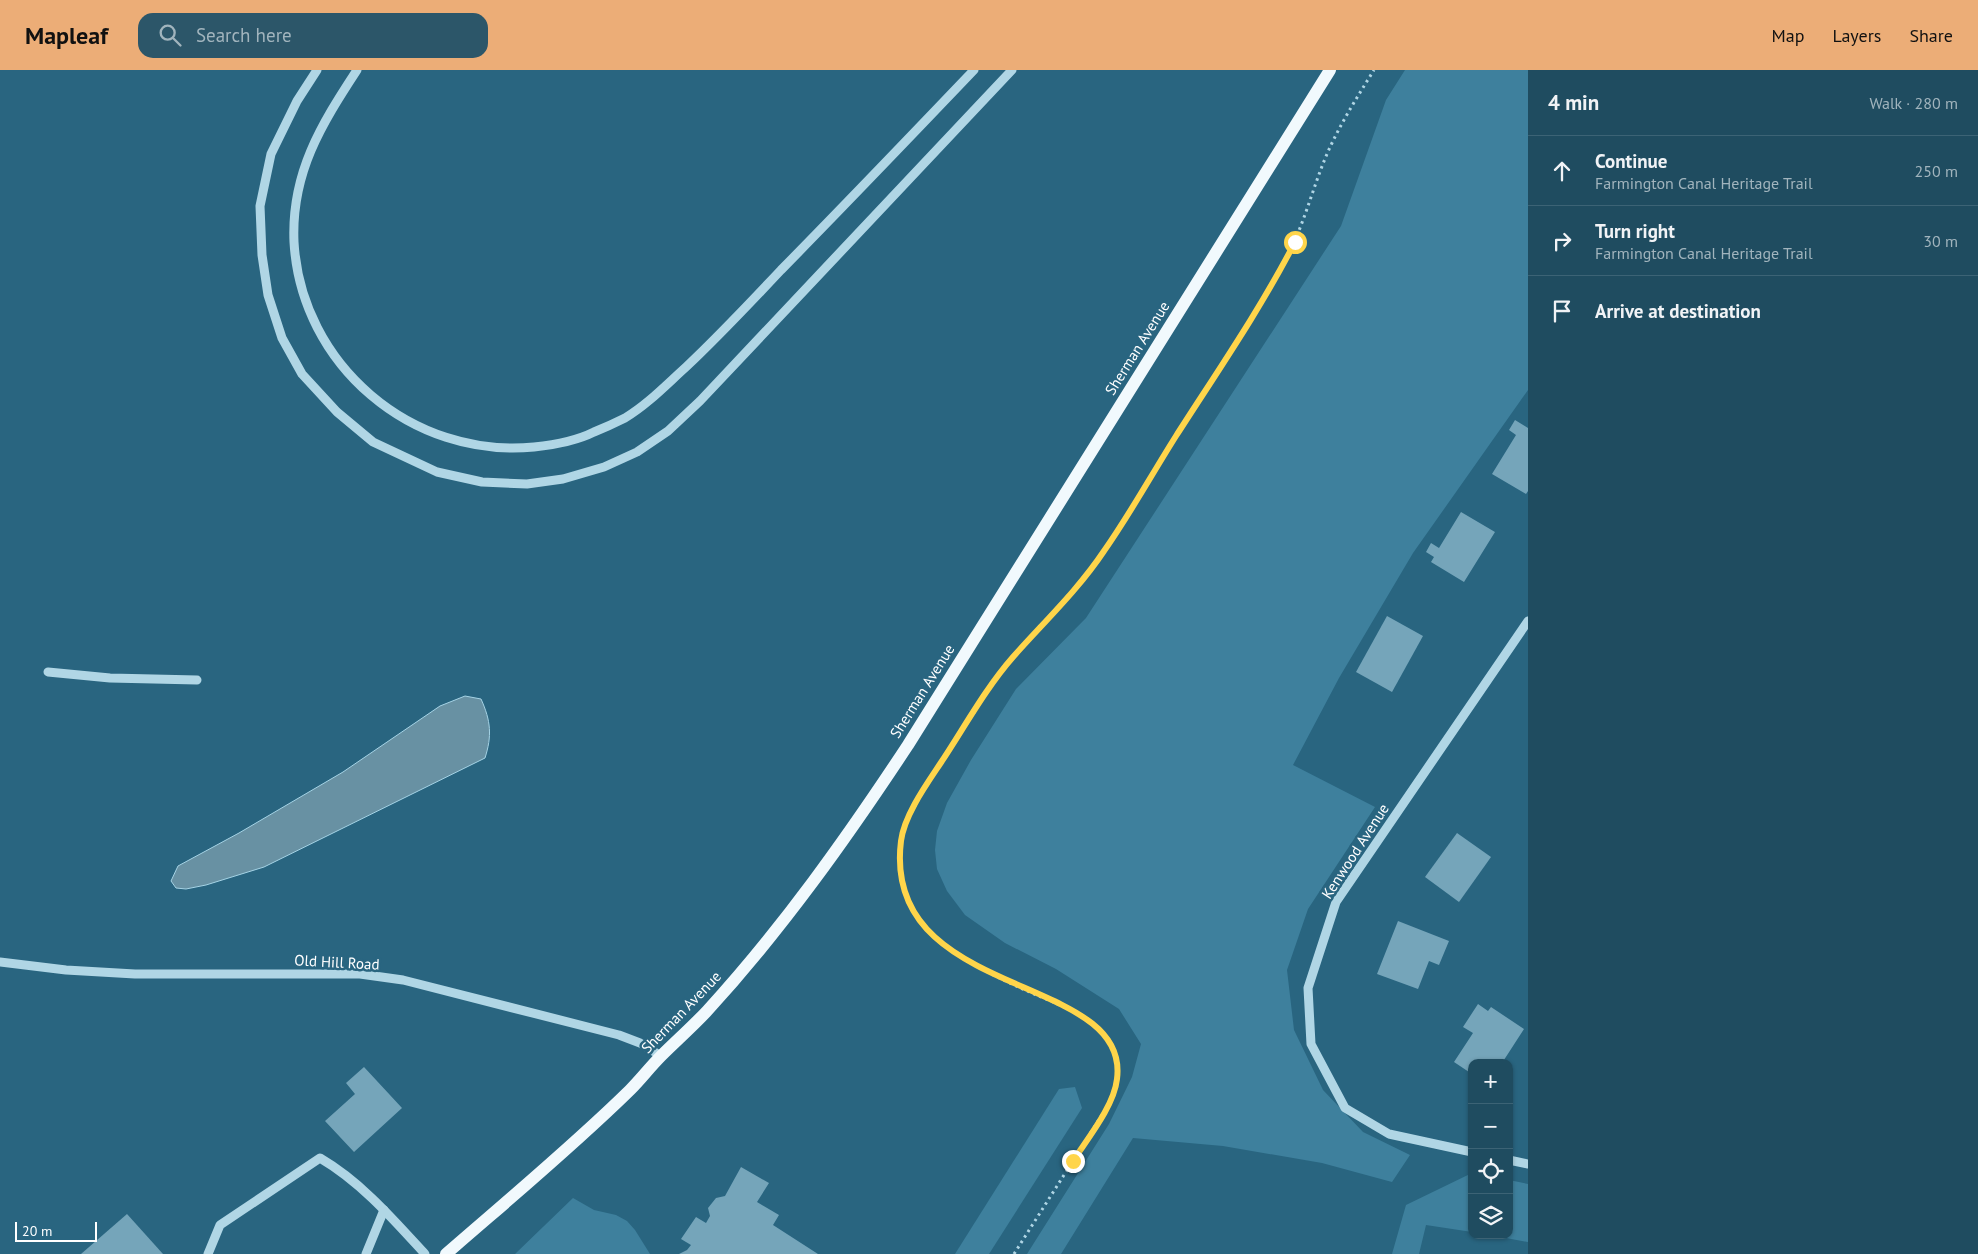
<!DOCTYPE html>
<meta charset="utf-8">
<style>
:root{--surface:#1f4c60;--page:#2c5669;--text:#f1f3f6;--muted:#a1b4bd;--line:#3c6375;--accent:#ecad77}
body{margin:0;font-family:"PT Sans",sans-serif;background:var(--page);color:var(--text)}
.controls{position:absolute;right:15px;bottom:15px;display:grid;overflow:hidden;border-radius:10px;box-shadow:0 1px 4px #0004}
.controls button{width:45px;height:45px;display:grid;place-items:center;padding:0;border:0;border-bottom:1px solid var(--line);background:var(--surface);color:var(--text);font:25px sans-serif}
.scale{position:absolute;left:15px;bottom:12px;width:82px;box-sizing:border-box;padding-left:5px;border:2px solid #fff;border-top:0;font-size:14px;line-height:18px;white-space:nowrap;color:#fff;-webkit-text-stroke:4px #296580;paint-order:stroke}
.stop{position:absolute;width:15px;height:15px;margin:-11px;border:4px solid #ffd54a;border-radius:50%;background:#fff}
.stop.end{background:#ffd54a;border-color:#fff;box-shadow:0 1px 5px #0008}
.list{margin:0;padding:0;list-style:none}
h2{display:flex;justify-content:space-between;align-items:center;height:65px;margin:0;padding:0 20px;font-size:21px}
h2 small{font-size:16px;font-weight:400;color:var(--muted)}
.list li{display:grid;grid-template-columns:32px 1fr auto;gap:15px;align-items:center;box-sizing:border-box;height:70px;padding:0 20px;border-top:1px solid var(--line)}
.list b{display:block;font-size:19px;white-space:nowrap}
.list p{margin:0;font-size:16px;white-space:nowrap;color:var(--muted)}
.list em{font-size:16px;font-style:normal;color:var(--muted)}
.icon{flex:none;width:28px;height:28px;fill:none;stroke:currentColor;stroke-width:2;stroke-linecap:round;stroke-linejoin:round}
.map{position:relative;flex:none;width:1528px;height:1184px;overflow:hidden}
header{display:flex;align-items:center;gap:30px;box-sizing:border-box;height:70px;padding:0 25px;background:var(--accent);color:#111}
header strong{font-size:24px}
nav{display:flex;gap:28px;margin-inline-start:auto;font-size:18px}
.search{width:350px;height:45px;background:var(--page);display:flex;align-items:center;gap:12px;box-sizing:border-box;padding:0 18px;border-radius:15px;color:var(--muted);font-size:19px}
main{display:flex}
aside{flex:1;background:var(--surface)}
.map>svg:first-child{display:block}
.green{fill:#3e809d}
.water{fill:#6891a3;stroke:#a5d3e5}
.building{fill:#75a5ba}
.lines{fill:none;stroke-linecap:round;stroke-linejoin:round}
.path{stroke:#b0d6e5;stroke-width:3;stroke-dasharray:2.5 4;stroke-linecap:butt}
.minor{stroke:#b0d6e5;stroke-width:9}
.major{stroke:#f1f9fd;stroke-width:12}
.route{stroke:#ffd54a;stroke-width:6}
.labels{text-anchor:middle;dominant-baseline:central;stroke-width:5;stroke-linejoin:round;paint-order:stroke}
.street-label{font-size:15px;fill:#fff;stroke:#296580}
</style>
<header>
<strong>Mapleaf</strong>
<div class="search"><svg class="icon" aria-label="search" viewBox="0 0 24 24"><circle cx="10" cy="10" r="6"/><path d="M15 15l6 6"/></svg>Search here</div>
<nav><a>Map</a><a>Layers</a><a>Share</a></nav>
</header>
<main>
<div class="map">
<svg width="1528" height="1184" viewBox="0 0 1528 1184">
<rect width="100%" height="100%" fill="#296580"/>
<g class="green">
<path d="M1405 0H1528V320L1413 483 1339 608 1293 695 1375 737 1308 839 1287 900 1294 960 1323 1020 1363 1062 1410 1085 1392 1112 1322 1093 1223 1076 1133 1068 1061 1184H1027L1109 1054 1132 1007 1141 974 1119 939 1056 899 1005 873 965 845 947 821 937 799 935 780 937 761 947 733 971 690 1016 619 1086 548 1341 156 1386 30Z"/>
<path d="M1075 1017 1082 1038 989 1184H955L1059 1019Z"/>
<path d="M1472 1103V1162L1426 1155 1419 1184H1392L1406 1135Z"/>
<path d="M1509 1110 1528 1114V1172L1490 1165H1509Z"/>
<path d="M573 1128 594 1140 616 1145 627 1151 635 1160 650 1184H515Z"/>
</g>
<path class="water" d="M465 626 481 629C491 651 492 666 485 688L264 797 206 815 186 819 176 818 171 811 178 796 239 763 343 702 440 636Z"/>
<g class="building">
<path d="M1515 350 1528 358V421L1526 424 1492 404 1516 365 1509 360Z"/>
<path d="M1461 442 1495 462 1464 512 1431 492 1434 487 1426 482 1431 473 1439 478Z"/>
<path d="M1387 546 1423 566 1392 622 1356 602Z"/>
<path d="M1457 763 1491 787 1459 832 1425 807Z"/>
<path d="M1398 851 1449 871 1439 895 1429 891 1418 919 1377 904Z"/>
<path d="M1478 934 1488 941 1491 937 1524 959 1502 993H1472V1004L1454 992 1473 963 1463 957Z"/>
<path d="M364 997 402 1038 354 1082 325 1051 355 1024 346 1013Z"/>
<path d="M741 1097 769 1113 757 1132 779 1145 773 1155 818 1184H679L687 1180 691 1175 681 1169 696 1147 706 1153 710 1146 708 1138 716 1128 725 1126Z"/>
<path d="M127 1144 163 1184H81Z"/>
</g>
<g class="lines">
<path class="path" d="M1014 1184 1107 1037C1145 957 1069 941 1014 915 952 886 888 849 901 770 903 757 910 745 916 734 933 702 955 672 975 641 986 622 998 604 1012 588 1042 553 1074 522 1101 485 1128 449 1150 408 1174 369 1200 328 1229 287 1255 244 1269 220 1285 196 1295 170 1309 138 1317 104 1332 73 1344 48 1359 24 1374 0"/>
<g class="minor">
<path d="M317 0 297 31 271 84 260 136 262 185 268 225 282 268 302 304 337 342 373 372 437 402 482 412 527 414 563 409 604 397 637 382 668 361 700 331 1012 0"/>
<path d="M357 0C321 55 291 103 294 172 301 295 412 389 534 377 553 375 576 371 594 362 604 358 615 353 625 348 648 334 666 315 686 297 719 266 750 233 781 200 846 134 910 67 974 0"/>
<path d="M48 602 110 608 197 610"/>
<path d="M0 892 66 900 135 904H360L403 910 619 965 640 973 661 986"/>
<path d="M1472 1082 1389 1064 1345 1038 1311 974 1308 918 1336 832 1528 551"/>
<path d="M1509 1090 1528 1094"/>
<path d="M208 1184 220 1155 320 1088C361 1112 393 1149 425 1184"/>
<path d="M366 1184 384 1140"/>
</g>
<path class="major" d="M446 1184C508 1130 572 1077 630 1020 641 1009 650 997 661 986 676 971 692 957 707 941 782 859 846 769 908 675L1330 0"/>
</g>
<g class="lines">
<path class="route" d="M1073 1091C1088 1068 1114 1036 1117 1009 1131 902 881 931 901 771 904 746 926 715 940 694 964 658 985 619 1013 587 1044 552 1078 520 1104 481 1130 444 1152 404 1176 366 1217 302 1260 240 1295 172"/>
</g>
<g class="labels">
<g class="street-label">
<text transform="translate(1137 278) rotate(-58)">Sherman Avenue</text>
<text transform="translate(922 621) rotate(-58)">Sherman Avenue</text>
<text transform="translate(1355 781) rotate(-57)">Kenwood Avenue</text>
<text transform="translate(337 892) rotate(3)">Old Hill Road</text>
<text transform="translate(681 942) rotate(-46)">Sherman Avenue</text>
</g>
</g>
</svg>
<div class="controls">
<button>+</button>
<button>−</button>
<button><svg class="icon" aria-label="locate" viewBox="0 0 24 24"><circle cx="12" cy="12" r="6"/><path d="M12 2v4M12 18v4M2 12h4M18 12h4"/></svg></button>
<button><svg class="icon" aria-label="layers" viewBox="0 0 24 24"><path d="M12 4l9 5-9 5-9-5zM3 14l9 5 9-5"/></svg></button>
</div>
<div class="scale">20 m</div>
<div class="stop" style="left:1295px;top:172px"></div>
<div class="stop end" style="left:1073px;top:1091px"></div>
</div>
<aside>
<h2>4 min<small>Walk · 280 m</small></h2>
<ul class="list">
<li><svg class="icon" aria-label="ahead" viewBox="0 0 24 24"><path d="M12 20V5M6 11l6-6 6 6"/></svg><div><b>Continue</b><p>Farmington Canal Heritage Trail</p></div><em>250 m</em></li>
<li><svg class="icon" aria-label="right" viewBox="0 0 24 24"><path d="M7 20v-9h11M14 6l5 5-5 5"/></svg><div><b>Turn right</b><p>Farmington Canal Heritage Trail</p></div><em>30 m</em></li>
<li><svg class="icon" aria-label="arrive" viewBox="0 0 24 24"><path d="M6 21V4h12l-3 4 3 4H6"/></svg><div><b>Arrive at destination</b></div></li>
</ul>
</aside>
</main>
